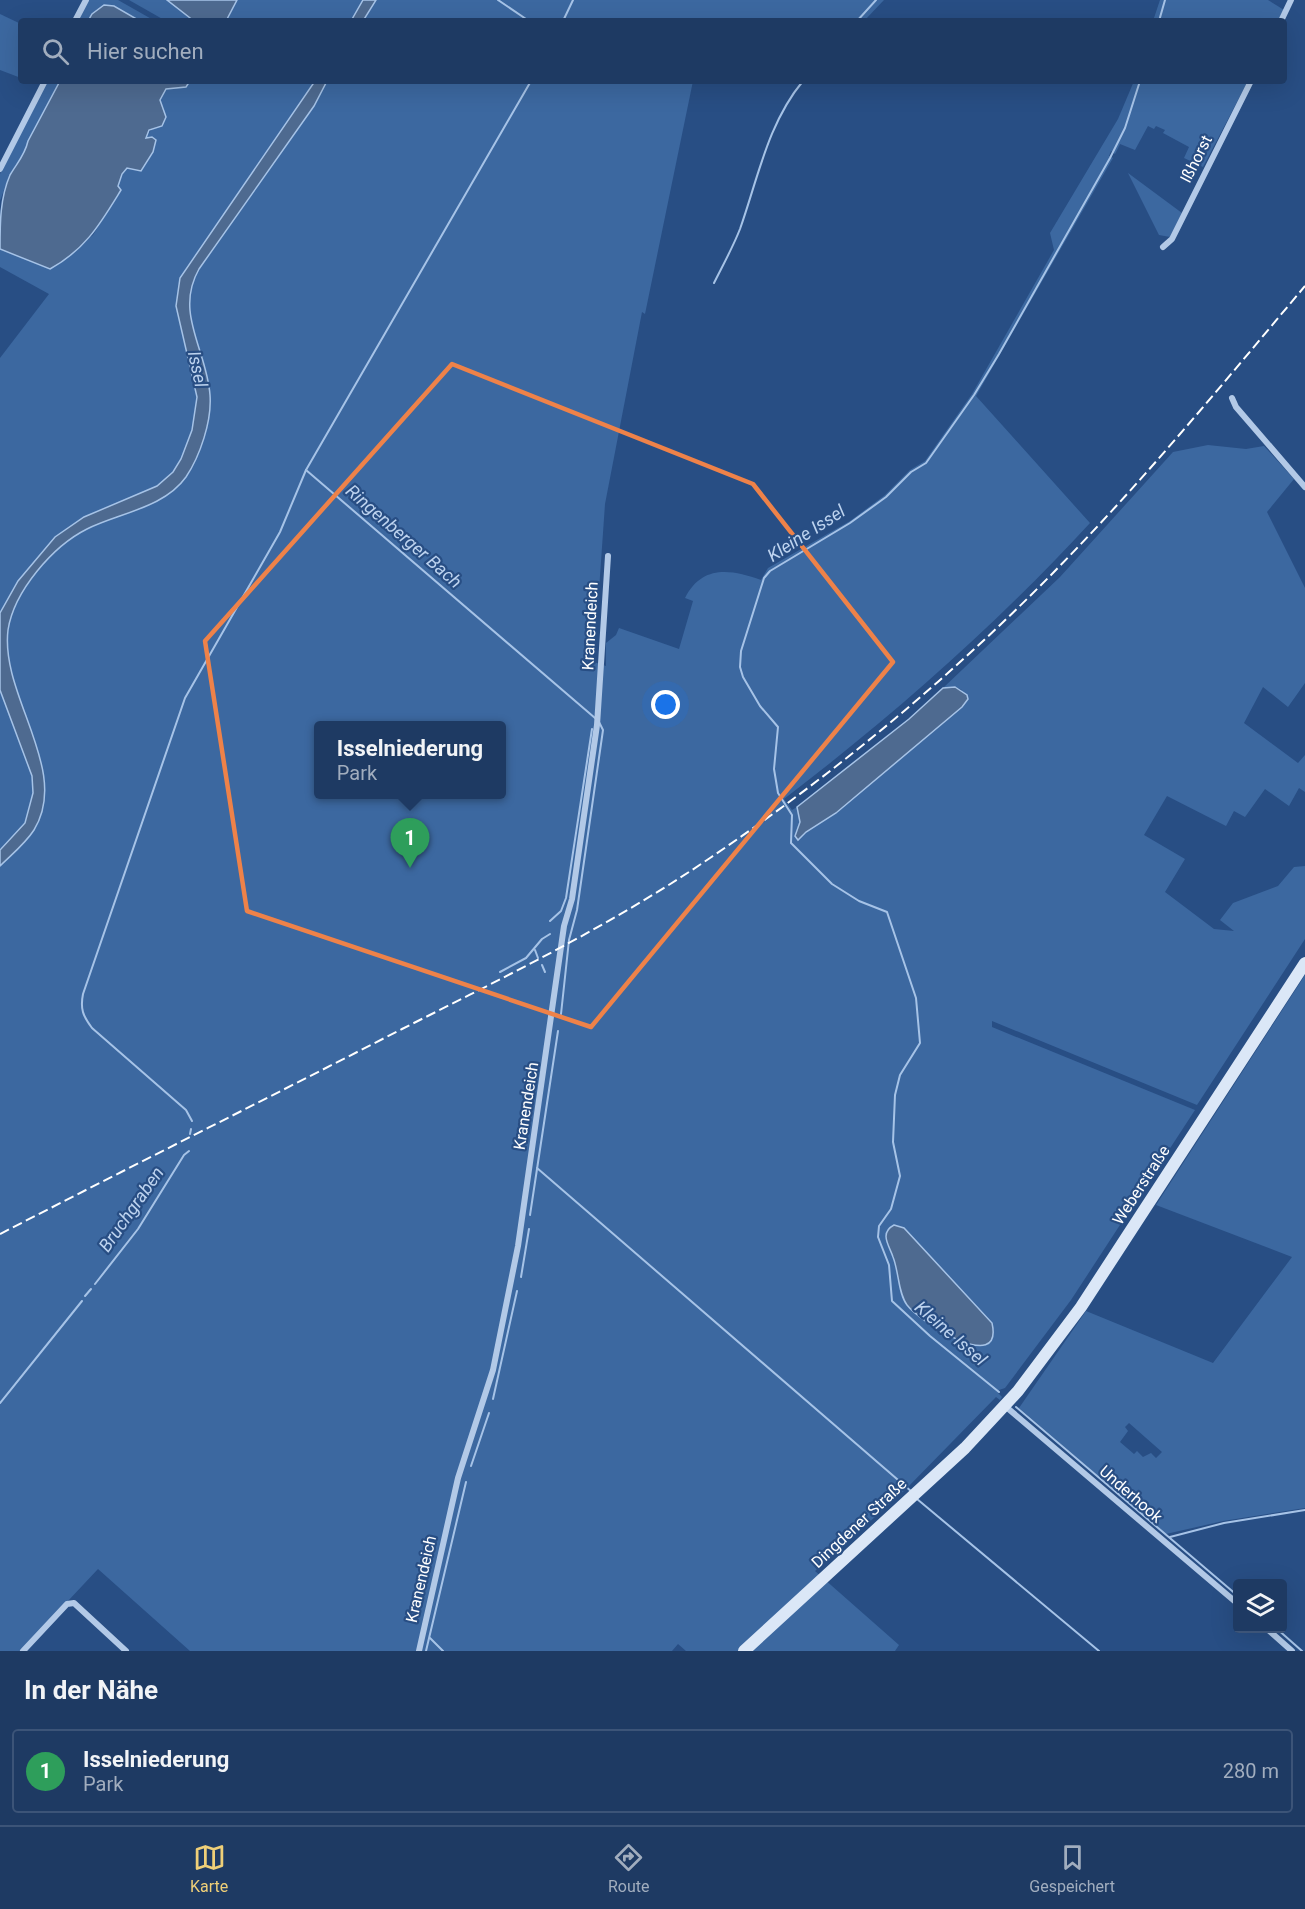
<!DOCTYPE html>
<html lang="de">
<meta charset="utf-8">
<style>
:root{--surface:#1e3a63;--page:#2b456c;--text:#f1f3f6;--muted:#a1adbe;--line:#3c5478;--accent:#efcf78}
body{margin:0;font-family:Roboto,sans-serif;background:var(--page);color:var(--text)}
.controls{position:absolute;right:18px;bottom:18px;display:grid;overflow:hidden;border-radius:6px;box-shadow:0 6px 24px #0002}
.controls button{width:54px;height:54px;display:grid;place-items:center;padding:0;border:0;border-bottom:2px solid var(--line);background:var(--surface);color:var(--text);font:30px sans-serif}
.you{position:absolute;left:666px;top:705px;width:21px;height:21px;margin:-15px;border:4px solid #fff;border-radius:50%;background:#1a73e8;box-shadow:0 0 0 9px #1a73e833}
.badge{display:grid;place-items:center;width:39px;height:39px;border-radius:50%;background:var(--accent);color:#fff;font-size:20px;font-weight:700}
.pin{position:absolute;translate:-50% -50px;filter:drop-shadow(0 2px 3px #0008)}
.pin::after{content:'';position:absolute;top:32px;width:21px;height:18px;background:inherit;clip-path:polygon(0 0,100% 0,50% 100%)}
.popup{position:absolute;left:314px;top:721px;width:192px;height:78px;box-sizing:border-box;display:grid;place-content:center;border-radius:6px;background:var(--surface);filter:drop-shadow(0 2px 4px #0005);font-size:20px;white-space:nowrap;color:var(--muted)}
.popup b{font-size:22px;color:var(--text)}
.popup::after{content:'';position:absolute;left:50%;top:100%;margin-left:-12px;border:12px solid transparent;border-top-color:var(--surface)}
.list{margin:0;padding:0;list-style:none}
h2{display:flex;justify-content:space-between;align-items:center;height:78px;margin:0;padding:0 24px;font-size:26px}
h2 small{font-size:20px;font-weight:400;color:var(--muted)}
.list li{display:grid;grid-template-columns:39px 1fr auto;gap:18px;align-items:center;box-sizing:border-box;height:84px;margin:0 12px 12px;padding:0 12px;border:2px solid var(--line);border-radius:6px}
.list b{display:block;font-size:22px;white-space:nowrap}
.list p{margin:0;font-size:20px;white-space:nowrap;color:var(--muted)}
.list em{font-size:20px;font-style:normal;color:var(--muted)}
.icon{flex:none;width:33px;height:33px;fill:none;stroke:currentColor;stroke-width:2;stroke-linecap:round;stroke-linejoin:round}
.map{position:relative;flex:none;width:1305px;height:1651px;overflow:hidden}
.search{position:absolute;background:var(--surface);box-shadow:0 6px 24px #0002;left:18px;right:18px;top:18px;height:66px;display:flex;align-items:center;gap:15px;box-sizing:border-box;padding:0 21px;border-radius:6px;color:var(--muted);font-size:22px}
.sheet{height:174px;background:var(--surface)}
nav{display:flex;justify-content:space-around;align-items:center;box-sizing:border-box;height:84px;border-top:2px solid var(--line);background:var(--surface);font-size:16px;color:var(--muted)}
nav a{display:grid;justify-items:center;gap:3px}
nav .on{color:var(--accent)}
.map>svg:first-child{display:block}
.green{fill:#3c68a0;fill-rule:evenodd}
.water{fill:#4e6a90;stroke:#a6c3e7;stroke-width:1.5}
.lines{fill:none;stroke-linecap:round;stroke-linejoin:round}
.stream{stroke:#a6c3e7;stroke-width:2}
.street{stroke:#b2c9e7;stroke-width:6}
.secondary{stroke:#dbe7f7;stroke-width:12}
.rail{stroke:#fff;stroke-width:2;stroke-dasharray:10 4.5;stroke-linecap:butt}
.marked{fill:none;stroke:#ee8249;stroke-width:4.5;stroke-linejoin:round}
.labels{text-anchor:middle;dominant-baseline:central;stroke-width:4.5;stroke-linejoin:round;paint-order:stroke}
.street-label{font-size:16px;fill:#fff;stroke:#284e84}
.water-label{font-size:18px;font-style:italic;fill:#bdd3ef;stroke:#284e84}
</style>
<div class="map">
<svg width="1305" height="1651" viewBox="0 0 1305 1651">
<rect width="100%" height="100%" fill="#284e84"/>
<g class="green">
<path d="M88 0H118L155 21H140L114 6 92 14 88 21H77Z"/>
<path d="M129 0H167L194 21H166Z"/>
<path d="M237 0H884L864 21H226Z"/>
<path d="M1160 0H1268L1284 10 1278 21H1153Z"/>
<path d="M0 14 21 24V78L0 70Z"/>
<path d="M47 81H60L28 141 26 151 9 176 0 201V174Z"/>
<path d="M190 81H693L645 314 642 312 605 504 594 662 606 666V643L616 635 619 628 679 649 693 601 685 598C702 565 730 569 761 580L768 568 850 521 885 495 910 470 925 461 972 394 1054 250 1050 233 1118 119 1134 81H1248L1203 167 1184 158 1189 147 1163 133 1165 130 1156 126 1154 129 1148 126 1135 150 1120 144 1115 154 1111 151 1109 156 1113 158 976 396 1090 523C996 625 894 715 784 799L792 810 797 807 800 822 795 836 798 840 805 832 836 813 945 722 962 690 955 687 943 688 1060 577 1173 452 1208 445 1246 449 1264 446 1294 479 1267 512 1305 588V683L1288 707 1263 687 1244 723 1298 763 1305 755V792L1299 788 1289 806 1265 789 1245 817 1234 811 1226 826 1167 796 1144 835 1185 859 1165 892 1214 929 1234 931 1220 920 1233 903 1278 886 1294 867 1305 866V939L1197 1105 992 1021V1027L1195 1110 1071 1300 1005 1388 999 1390 998 1393 1002 1397 1000 1400 996 1397 906 1489 815 1571 899 1645 895 1651H686L678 1644 672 1651H190L98 1569 21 1651H0V358L49 294 0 267V249L50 269 93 235 121 190 118 186 122 174 127 168 141 171 153 152 155 140 146 138 164 109 159 100 166 89 186 87ZM318 726H502V794H318ZM887 1244 938 1264 939 1268 992 1323 988 1344C970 1354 910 1315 902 1297 899 1291 901 1282 899 1274 896 1264 892 1254 887 1244Z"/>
<path d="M1128 173 1182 213 1170 237 1159 235Z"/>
<path d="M1305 975V1508L1223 1521 1166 1534 1019 1408 1086 1311 1213 1363 1292 1257 1156 1205ZM1129 1423 1162 1452 1156 1458 1151 1453 1143 1457 1137 1451 1134 1454 1120 1442 1128 1431 1125 1427Z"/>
</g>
<g class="water">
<path d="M167 0H237L226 21H194Z"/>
<path d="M363 0H376L363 21H351Z"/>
<path d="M104 5 114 6 140 21H88L92 14Z"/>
<path d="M60 81H190L186 87 166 89 160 100 166 117 162 126 149 130 146 138 152 137 156 140 153 152 141 171 127 168 122 174 118 186 121 190C100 224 86 249 50 269L0 249C0 223 0 198 10 175 17 163 25 155 28 141Z"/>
<path d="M315 81H327L314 106 199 269C174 313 207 350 210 395 212 421 200 456 186 477 164 508 119 513 87 529 53 546 14 591 8 630 0 696 71 770 34 830 25 844 11 855 0 866V850L25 823 33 793 32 776 0 690V613L18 581 55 537 84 517 157 486 173 472 181 459 192 430 197 397 176 306 180 278Z"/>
<path d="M955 687 967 695 968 699 962 707 836 813 806 832 798 840 795 836 800 822 797 807 909 719 943 688Z"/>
<path d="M894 1225 904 1228 992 1323C1004 1376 919 1321 907 1305 898 1293 899 1272 893 1257 889 1245 879 1233 894 1225Z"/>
</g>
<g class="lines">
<g class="stream">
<path d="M498 0 529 21"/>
<path d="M563 21 573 0"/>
<path d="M857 21 876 0"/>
<path d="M1159 21 1165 0"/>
<path d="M714 283C723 265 733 247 740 229 758 178 768 123 803 81"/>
<path d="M306 470 595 718"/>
<path d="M550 921 561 911 566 898 592 729"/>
<path d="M535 950 538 958"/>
<path d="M542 965 545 972"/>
<path d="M500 972 526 958 542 939 550 934"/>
<path d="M561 1014 569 940 577 910 603 730 599 722"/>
<path d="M192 1121 186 1110 92 1028C83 1016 80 1009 83 994L185 698 280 532 306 470 531 81"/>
<path d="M190 1134 191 1129"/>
<path d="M537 1168 912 1492"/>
<path d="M530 1215 558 1031"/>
<path d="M521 1277 529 1229"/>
<path d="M95 1284 138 1229 184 1155 189 1151"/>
<path d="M85 1296 91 1289"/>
<path d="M999 1392 930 1336 892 1301 889 1265 878 1237 879 1226 891 1209 900 1176 893 1142 895 1095 900 1075 920 1043 916 998 887 912 859 901 832 884 791 843 792 815 778 793 774 769 778 727 760 706 743 677 740 667 741 651 764 578 770 571 850 523 886 497 911 472 926 463 974 395 999 354 1110 158 1125 128 1140 81"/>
<path d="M493 1399 517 1291"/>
<path d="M0 1403 82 1301"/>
<path d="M1016 1407 1238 1596"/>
<path d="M471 1466 489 1413"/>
<path d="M917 1499 1099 1651"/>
<path d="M1170 1537 1224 1523 1305 1510"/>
<path d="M1276 1628 1302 1651"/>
<path d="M430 1638 443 1651"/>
<path d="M426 1651 466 1482"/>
</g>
<g class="street">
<path d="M75 21 86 0"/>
<path d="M1281 21 1291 0"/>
<path d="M0 169 45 81"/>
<path d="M1163 247 1172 239 1251 81"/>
<path d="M1232 398 1236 407 1305 487"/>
<path d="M1005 1406 1238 1604"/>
<path d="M1266 1628 1292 1651"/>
<path d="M23 1651 67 1604 74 1603 126 1651"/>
<path d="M419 1651 458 1478 493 1370 518 1246 564 926 572 899 597 725 608 556"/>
</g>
<path class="secondary" d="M744 1651 965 1448 1018 1391 1081 1307 1305 963"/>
<path class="rail" d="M0 1234C134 1165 268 1098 402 1029 507 976 613 924 710 858 843 768 968 663 1079 546 1158 463 1231 374 1305 286"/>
</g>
<path class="marked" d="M452 364 753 484 893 662 591 1027 247 911 205 641Z"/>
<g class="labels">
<g class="street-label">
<text transform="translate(1196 159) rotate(-63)">Ißhorst</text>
<text transform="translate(590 626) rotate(-87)">Kranendeich</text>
<text transform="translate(526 1106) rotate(-81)">Kranendeich</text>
<text transform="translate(1141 1185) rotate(-57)">Weberstraße</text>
<text transform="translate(1131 1494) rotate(41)">Underhook</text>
<text transform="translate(859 1523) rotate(-43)">Dingdener Straße</text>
<text transform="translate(421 1579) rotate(-77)">Kranendeich</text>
</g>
<g class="water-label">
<text transform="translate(198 369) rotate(78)">Issel</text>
<text transform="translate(806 533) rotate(-33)">Kleine Issel</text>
<text transform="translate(404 536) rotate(41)">Ringenberger Bach</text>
<text transform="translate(131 1209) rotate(-55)">Bruchgraben</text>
<text transform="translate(951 1333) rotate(41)">Kleine Issel</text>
</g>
</g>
</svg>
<div class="controls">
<button><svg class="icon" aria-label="layers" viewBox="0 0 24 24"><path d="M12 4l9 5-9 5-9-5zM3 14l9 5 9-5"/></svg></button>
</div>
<div class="you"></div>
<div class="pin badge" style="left:410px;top:868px;background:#2e9e5b">1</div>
<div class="popup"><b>Isselniederung</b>Park</div>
<div class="search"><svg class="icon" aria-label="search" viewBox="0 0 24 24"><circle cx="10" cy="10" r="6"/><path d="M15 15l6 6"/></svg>Hier suchen</div>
</div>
<section class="sheet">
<h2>In der Nähe<small></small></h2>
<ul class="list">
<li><span class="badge" style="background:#2e9e5b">1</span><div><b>Isselniederung</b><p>Park</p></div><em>280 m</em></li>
</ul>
</section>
<nav>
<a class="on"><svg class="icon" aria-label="map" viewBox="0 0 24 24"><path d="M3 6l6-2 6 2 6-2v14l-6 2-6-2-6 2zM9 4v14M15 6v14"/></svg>Karte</a>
<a><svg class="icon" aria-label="directions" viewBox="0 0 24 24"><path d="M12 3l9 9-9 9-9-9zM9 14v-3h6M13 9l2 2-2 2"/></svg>Route</a>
<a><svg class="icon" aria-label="saved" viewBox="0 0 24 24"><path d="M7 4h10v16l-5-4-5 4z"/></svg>Gespeichert</a>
</nav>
